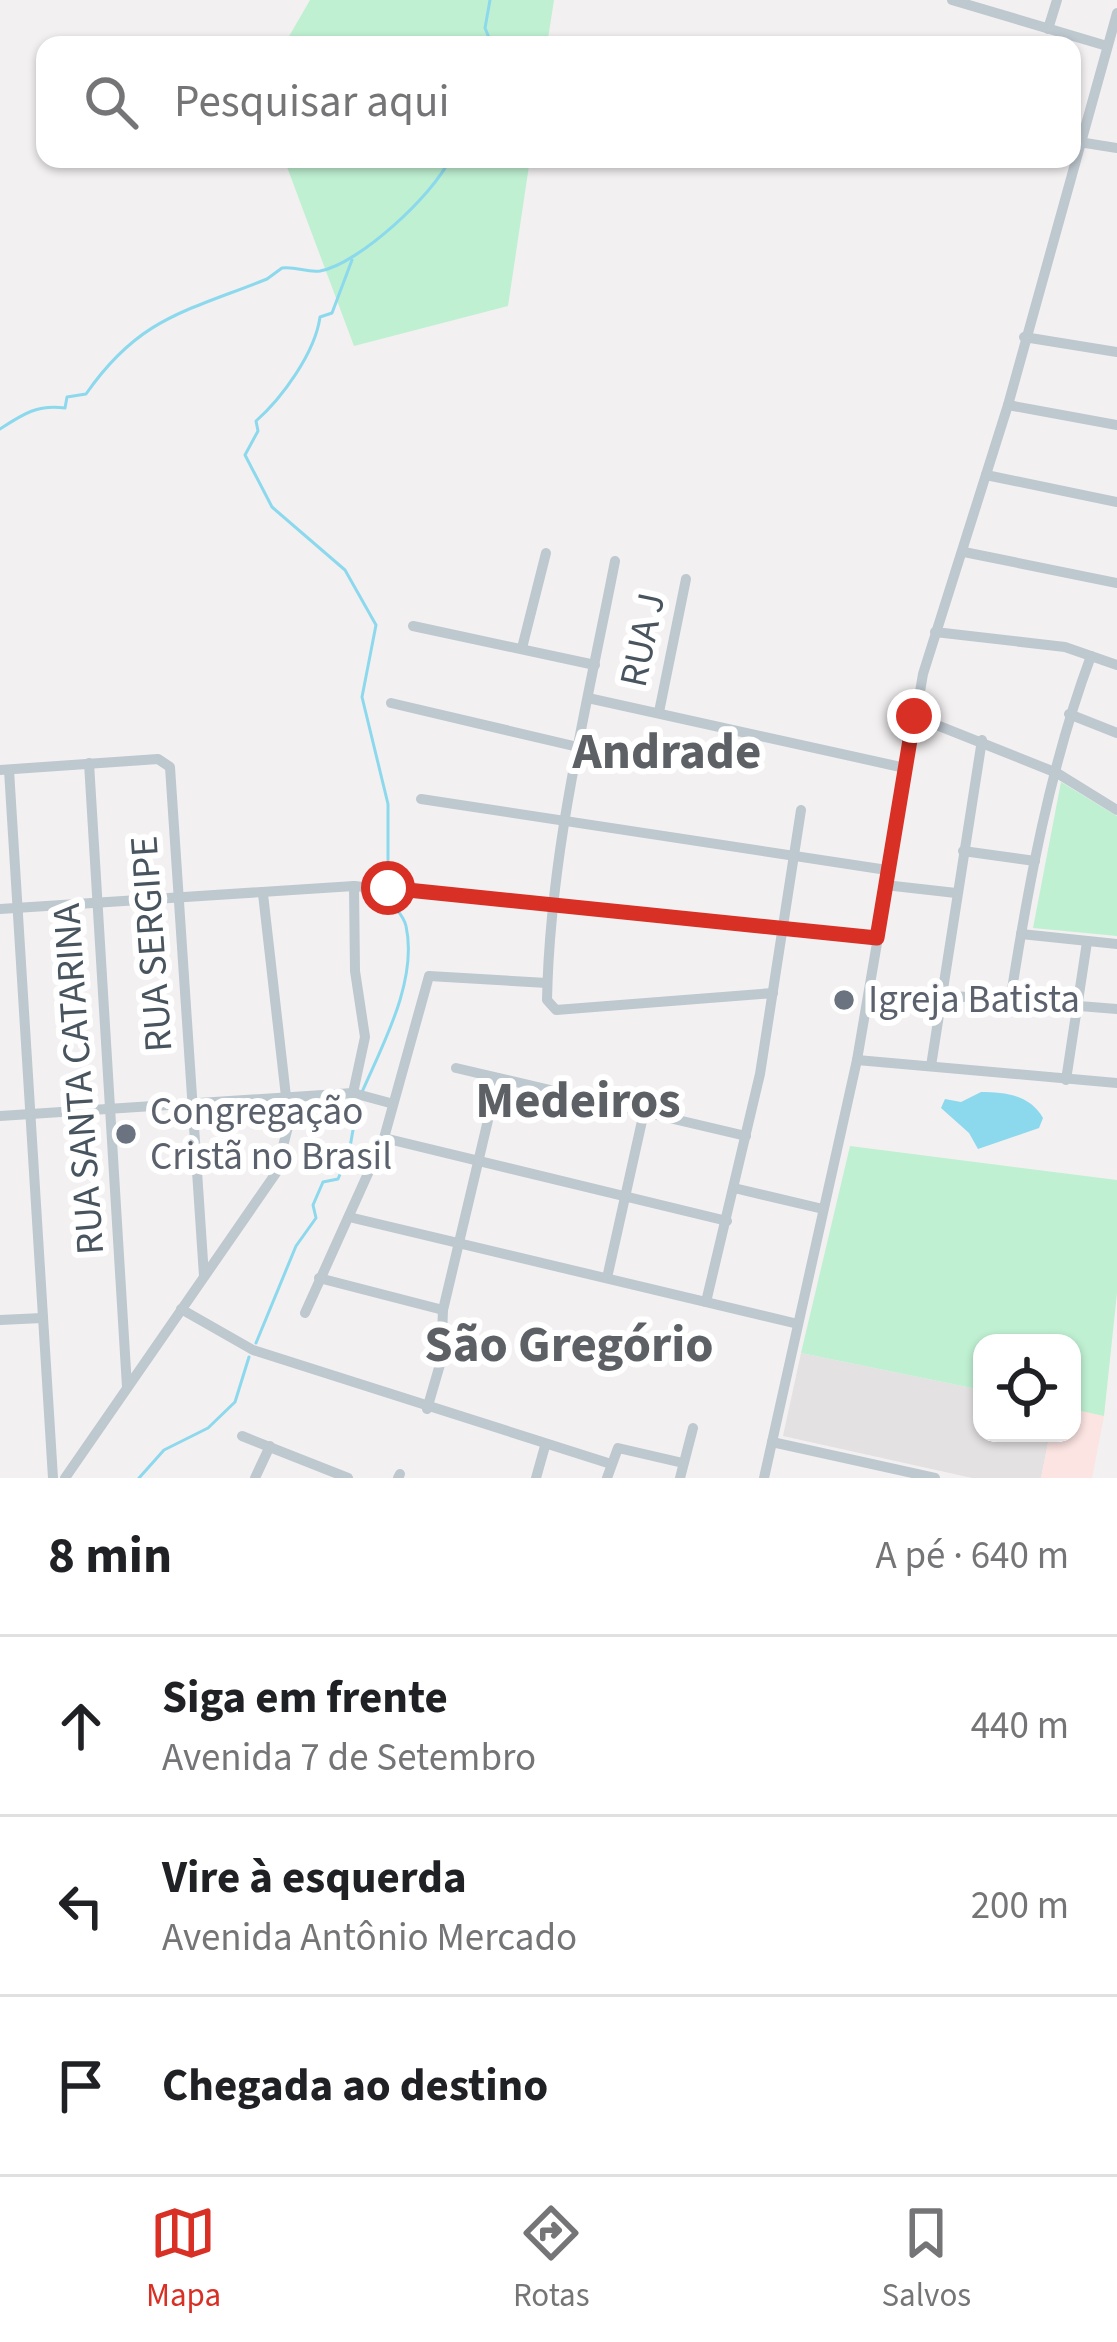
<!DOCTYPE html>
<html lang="pt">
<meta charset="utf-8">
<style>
:root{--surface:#fff;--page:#f2f2f2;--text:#202124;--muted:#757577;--line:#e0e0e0;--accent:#d93025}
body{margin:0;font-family:"Source Sans 3",sans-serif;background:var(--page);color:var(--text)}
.controls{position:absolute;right:36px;bottom:36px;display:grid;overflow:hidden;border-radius:24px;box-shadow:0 3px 9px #0004}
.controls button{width:108px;height:108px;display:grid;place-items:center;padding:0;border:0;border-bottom:3px solid var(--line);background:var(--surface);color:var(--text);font:60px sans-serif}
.stop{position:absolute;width:36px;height:36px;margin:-27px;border:9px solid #d93025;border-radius:50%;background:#fff}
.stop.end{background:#d93025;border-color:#fff;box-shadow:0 3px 12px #0008}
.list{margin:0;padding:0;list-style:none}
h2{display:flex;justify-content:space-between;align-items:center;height:156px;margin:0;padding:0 48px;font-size:51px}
h2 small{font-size:39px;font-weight:400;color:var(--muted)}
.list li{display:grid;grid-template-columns:78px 1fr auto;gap:36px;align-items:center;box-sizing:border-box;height:180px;padding:0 48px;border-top:3px solid var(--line)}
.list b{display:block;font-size:45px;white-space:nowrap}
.list p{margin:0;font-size:39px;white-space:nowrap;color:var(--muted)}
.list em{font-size:39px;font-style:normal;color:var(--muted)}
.icon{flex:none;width:66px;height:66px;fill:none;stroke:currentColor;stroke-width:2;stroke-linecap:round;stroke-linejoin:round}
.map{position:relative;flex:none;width:1117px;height:1478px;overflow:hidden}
.search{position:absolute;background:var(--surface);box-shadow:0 3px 9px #0004;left:36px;right:36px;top:36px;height:132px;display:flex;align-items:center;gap:30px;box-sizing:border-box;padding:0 42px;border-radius:24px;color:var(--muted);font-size:45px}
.sheet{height:696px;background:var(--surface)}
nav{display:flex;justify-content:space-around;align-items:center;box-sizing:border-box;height:168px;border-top:3px solid var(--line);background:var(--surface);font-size:33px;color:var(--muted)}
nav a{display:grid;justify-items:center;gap:6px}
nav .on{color:var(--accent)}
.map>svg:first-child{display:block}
.education{fill:#e4e1e3}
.medical{fill:#fbe4e2}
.green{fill:#bff0d2}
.water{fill:#8cd9ed}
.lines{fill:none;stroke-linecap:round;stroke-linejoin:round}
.stream{stroke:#8cd9ed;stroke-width:3}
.minor{stroke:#bec8cf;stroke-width:10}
.route{stroke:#d93025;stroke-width:15}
.worship-dot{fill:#6b7280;stroke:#fff;stroke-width:4.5}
.labels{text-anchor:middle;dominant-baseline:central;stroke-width:12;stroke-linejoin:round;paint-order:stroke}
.street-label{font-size:39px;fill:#48545e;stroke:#fff}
.worship-label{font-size:39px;fill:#5b616d;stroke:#fff;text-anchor:start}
.district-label{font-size:51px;font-weight:bold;fill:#5d6166;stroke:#fff}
</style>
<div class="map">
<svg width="1117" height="1478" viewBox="0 0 1117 1478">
<rect width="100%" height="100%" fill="#f3f0f1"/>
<path class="education" d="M801 1353 982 1390V1433H1050L1041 1478H972L783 1436Z"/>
<path class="medical" d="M1072 1409 1104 1416 1092 1478H1041L1050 1433H1072Z"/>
<g class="green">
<path d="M310 0H554L547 45H284Z"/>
<path d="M284 159H530L508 306 354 346Z"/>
<path d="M1061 782 1117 816V936L1033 928Z"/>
<path d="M850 1146 1117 1180V1293L1104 1416 1072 1409V1343H982V1390L801 1353Z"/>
</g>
<path class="water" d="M981 1092C1005 1092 1030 1095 1043 1118L1039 1128 978 1149 969 1133 941 1108 945 1099 961 1102Z"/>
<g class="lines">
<g class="stream">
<path d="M490 0 485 28 492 45"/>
<path d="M352 260 332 313 320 317C315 353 282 398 256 421L258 431 245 455 272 507 345 570 376 625 362 697 388 804V884"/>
<path d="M0 429C23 414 38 404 65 408L67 397 86 394C139 318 184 312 267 279L282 268C296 266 307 273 320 271 359 264 433 195 450 159"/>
<path d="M362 1092C383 1044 418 980 406 926 403 913 391 906 388 894"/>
<path d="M256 1343 296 1246 316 1218 313 1205 323 1182 338 1179 349 1153 358 1101"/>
<path d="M139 1478 164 1450 208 1428 235 1402 249 1357"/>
</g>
<g class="minor">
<path d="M952 0 1107 46"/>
<path d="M1048 29 1057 0"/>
<path d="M1079 142 1117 148"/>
<path d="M1024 337 1117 352"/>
<path d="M1008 405 1117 425"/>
<path d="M986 475 1117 502"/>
<path d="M964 552 1117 583"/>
<path d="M615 561C587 706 550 851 547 1000L556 1010 773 993"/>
<path d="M413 626 595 665"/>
<path d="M935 632 1065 647 1117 665"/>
<path d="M522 648 546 553"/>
<path d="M588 698 905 768"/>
<path d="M391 703 578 747"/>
<path d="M659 712 686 579"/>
<path d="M1069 714 1117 733"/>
<path d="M914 716 1057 773 1117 810"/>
<path d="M89 763 127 1387"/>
<path d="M0 770 158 759 170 767 204 1276"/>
<path d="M9 770 53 1478"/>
<path d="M421 799 887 870"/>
<path d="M963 851 1035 861"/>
<path d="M885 885 956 893"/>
<path d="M0 909 354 886 876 938"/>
<path d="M1021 934 1117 944"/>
<path d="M941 995 1117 1009"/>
<path d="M1010 1002C1028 886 1050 766 1091 656"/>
<path d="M857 1060 1117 1083"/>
<path d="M931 1066 982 740"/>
<path d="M456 1068 746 1136"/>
<path d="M1066 1080 1087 942"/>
<path d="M353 1093 365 1037 355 971 354 886"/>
<path d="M0 1116 353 1093 390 1103"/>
<path d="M384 1138 727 1221"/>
<path d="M734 1188 823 1209"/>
<path d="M349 1217 798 1324"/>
<path d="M319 1278 443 1310"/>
<path d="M607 1278 644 1112"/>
<path d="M706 1302 760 1074 801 810"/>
<path d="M181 1309 253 1350 611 1464"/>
<path d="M305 1313 384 1138 429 976 547 983"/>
<path d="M0 1320 42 1318"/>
<path d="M427 1409 441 1361 443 1310 498 1078"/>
<path d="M242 1436 348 1478"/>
<path d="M772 1442 935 1478"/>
<path d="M65 1478 276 1173 289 1123 263 894"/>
<path d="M255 1478 270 1446"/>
<path d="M398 1478 400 1474"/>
<path d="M536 1478 545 1446"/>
<path d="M607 1478 618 1448 683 1463"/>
<path d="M680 1478 693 1428"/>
<path d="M764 1478 857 1060 923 674 1008 405 1117 13"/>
</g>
</g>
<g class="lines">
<path class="route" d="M388 888 877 938 914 716"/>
</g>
<g class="worship-dot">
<circle cx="844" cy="1000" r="12"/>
<circle cx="126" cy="1134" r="12"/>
</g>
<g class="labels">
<g class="street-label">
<text transform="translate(643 640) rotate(-78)">RUA J</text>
<text transform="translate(152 944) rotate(-94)">RUA SERGIPE</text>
<text transform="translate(79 1079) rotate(-94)">RUA SANTA CATARINA</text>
</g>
<g class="worship-label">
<text x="868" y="1000">Igreja Batista</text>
<text x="150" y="1112">Congregação<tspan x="150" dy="45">Cristã no Brasil</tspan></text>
</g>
<g class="district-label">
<text x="667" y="752">Andrade</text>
<text x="578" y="1101">Medeiros</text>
<text x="569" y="1345">São Gregório</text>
</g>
</g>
</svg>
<div class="controls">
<button><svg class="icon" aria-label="locate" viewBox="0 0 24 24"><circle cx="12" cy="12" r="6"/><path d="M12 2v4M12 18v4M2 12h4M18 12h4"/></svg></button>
</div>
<div class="stop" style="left:388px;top:888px"></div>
<div class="stop end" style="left:914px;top:716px"></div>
<div class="search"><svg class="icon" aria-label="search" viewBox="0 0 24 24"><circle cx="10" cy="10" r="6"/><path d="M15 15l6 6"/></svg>Pesquisar aqui</div>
</div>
<section class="sheet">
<h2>8 min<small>A pé · 640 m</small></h2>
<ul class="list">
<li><svg class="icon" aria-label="ahead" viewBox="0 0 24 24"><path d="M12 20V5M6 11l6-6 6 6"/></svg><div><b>Siga em frente</b><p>Avenida 7 de Setembro</p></div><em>440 m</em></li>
<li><svg class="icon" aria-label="left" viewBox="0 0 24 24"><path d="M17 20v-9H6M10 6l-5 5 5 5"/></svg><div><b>Vire à esquerda</b><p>Avenida Antônio Mercado</p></div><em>200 m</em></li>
<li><svg class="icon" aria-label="arrive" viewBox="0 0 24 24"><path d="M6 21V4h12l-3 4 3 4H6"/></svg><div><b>Chegada ao destino</b></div></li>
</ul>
</section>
<nav>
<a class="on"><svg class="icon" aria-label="map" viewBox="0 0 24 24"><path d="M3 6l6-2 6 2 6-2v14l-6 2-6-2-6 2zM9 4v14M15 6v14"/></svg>Mapa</a>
<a><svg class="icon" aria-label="directions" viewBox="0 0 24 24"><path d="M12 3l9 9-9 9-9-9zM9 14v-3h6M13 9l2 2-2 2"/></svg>Rotas</a>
<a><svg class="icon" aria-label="saved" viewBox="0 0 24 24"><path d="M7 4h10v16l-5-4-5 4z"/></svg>Salvos</a>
</nav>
